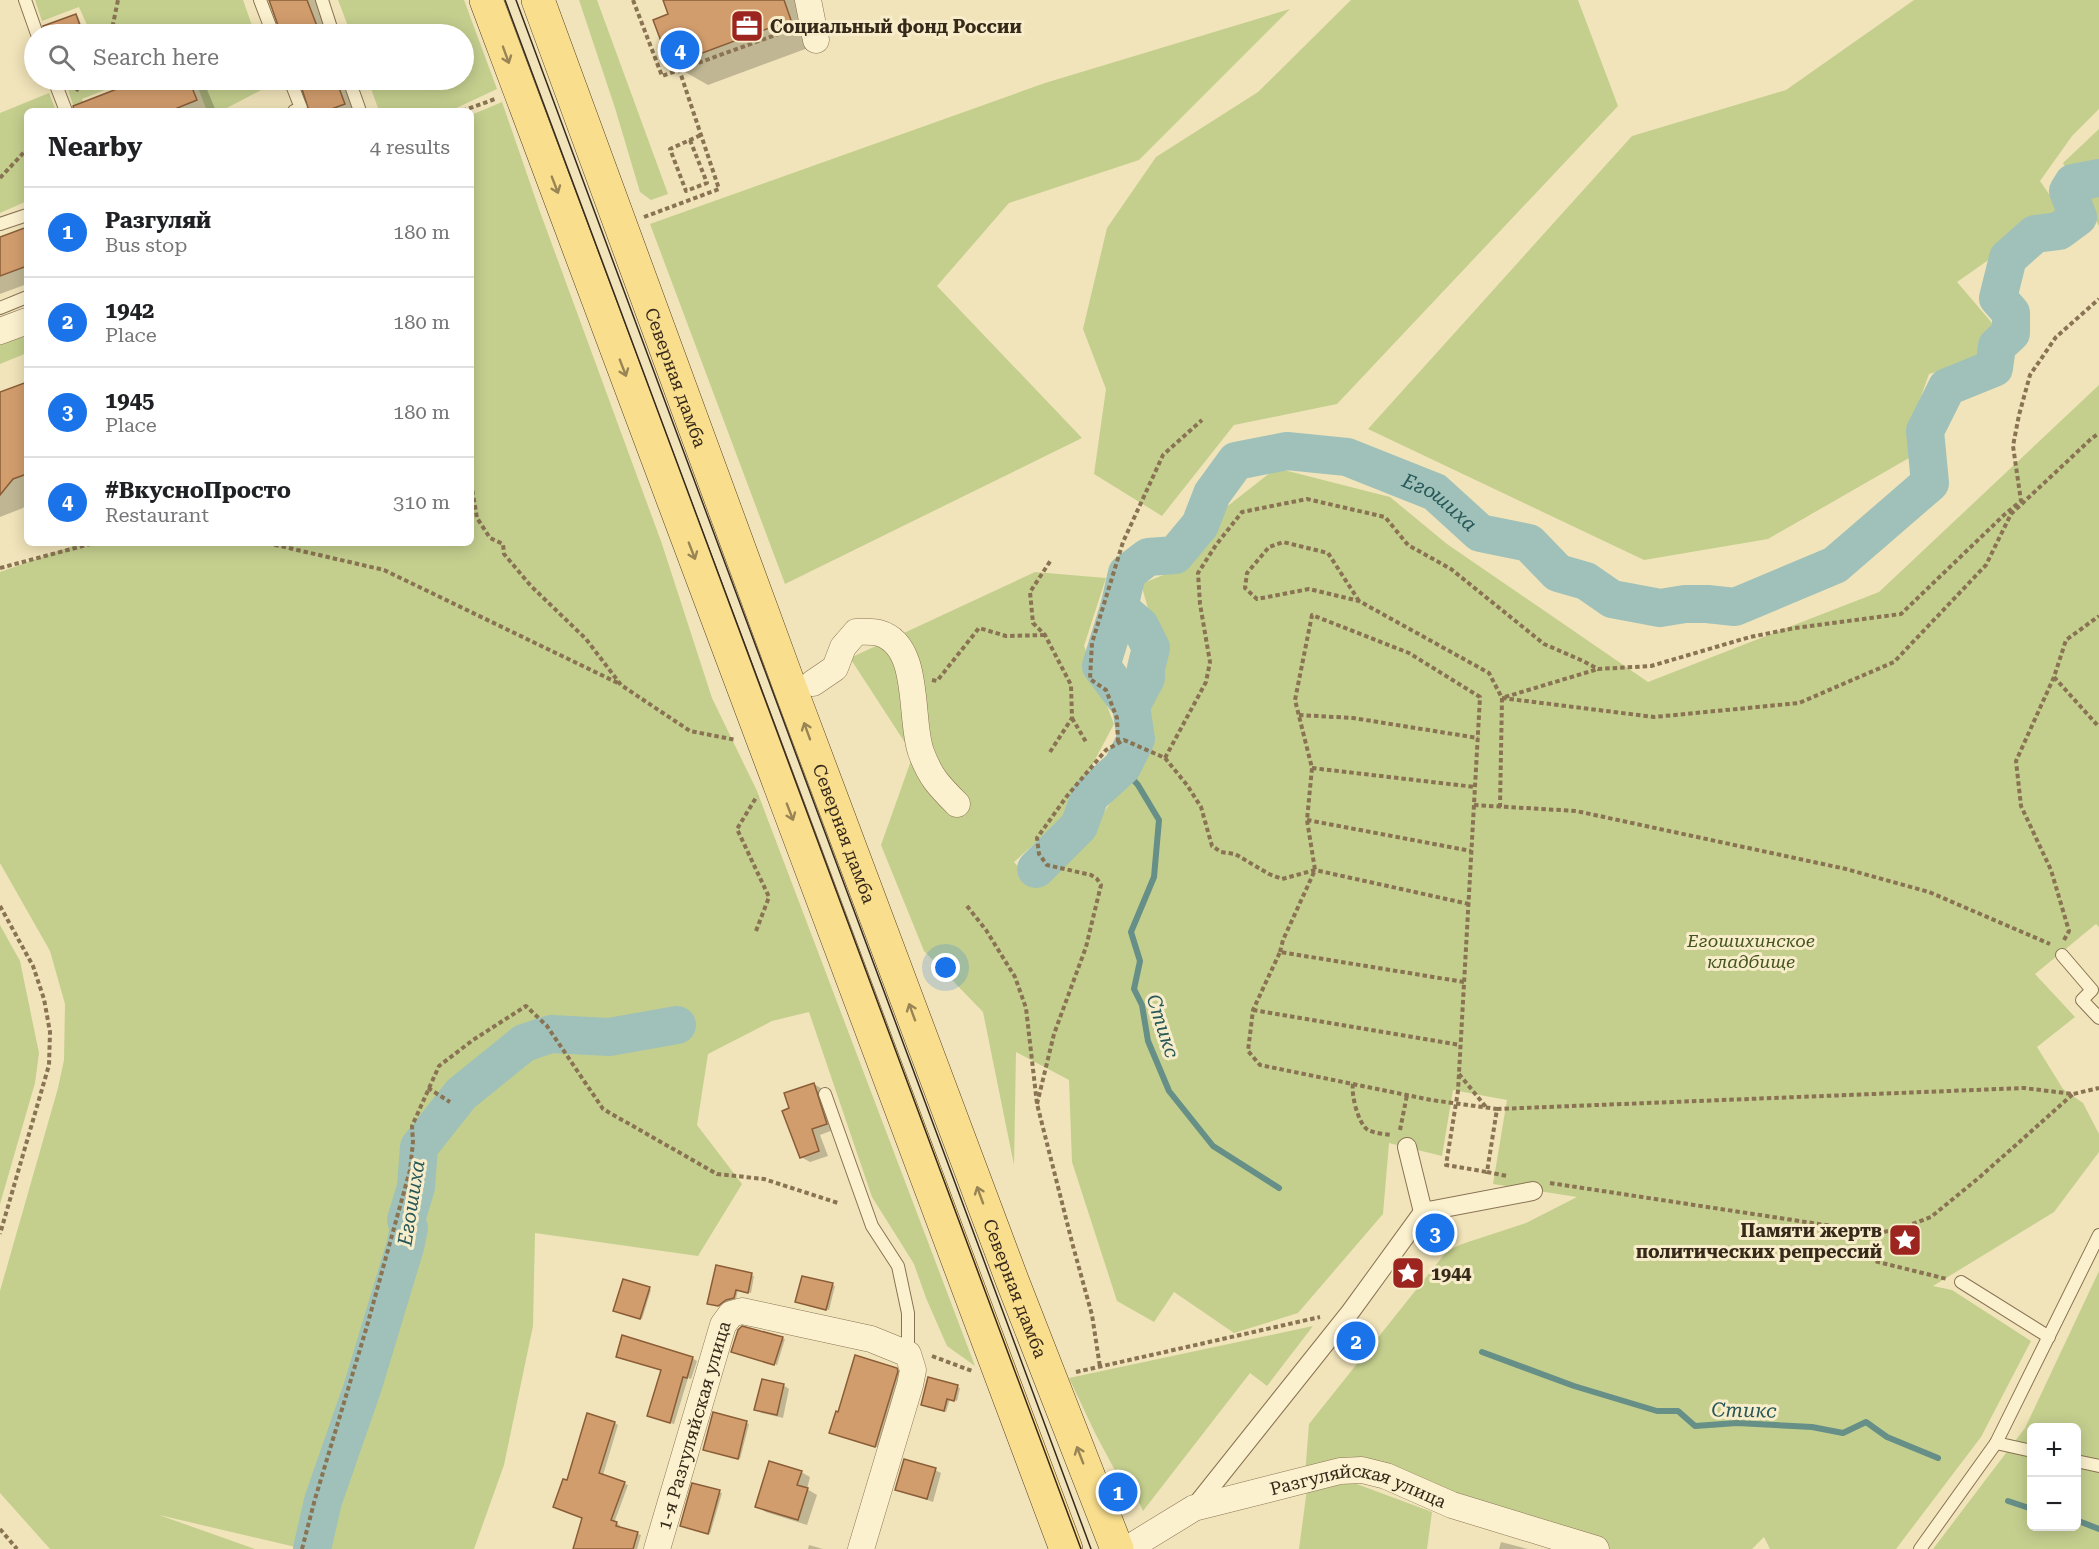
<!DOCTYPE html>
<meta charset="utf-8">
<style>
:root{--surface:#fff;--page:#f2f2f2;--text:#202124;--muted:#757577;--line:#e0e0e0;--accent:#1a73e8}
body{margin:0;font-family:"Roboto Serif",serif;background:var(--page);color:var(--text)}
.controls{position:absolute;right:18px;bottom:18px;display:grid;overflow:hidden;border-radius:9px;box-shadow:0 3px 15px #0003}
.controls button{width:54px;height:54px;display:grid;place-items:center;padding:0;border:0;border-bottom:2px solid var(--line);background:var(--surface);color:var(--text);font:30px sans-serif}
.you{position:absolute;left:946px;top:968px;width:21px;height:21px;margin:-15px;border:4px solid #fff;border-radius:50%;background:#1a73e8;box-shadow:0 0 0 9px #1a73e833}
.badge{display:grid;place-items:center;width:39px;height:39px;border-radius:50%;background:var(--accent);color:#fff;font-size:20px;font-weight:700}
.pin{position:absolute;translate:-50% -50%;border:3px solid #fff;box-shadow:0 2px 6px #0006}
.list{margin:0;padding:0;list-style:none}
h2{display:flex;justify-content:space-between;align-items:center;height:78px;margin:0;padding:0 24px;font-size:26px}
h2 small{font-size:20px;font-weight:400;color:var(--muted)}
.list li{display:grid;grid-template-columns:39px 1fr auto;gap:18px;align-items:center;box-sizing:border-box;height:90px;padding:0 24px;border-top:2px solid var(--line)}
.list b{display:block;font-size:22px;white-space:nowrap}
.list p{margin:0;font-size:20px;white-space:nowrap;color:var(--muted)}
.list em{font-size:20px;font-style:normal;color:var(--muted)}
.icon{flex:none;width:33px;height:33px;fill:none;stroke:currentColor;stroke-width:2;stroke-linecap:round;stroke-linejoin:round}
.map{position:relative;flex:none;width:2099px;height:1549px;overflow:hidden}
.search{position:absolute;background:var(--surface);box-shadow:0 3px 15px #0003;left:24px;top:24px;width:450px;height:66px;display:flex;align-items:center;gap:15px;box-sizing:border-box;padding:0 21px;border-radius:33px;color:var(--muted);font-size:22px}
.panel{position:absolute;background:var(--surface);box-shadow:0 3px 15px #0003;left:24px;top:108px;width:450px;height:438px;border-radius:9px}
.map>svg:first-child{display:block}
.green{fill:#c4cf8e;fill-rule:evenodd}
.shadow{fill:#0003}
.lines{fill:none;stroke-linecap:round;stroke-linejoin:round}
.stream{stroke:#668f87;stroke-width:6}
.river{stroke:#9fc1b9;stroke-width:38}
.building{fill:#d29d6d;stroke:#8a5d37;stroke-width:1.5}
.service-casing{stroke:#897353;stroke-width:14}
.pedestrian-casing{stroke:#897353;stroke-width:20}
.minor-casing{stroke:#897353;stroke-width:27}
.primary-casing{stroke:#564029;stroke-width:34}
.path{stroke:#897353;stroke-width:4;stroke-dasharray:4.5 3;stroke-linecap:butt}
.service{stroke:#fcf1ce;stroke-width:12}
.pedestrian{stroke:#fcf1ce;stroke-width:18}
.minor{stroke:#fcf1ce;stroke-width:26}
.primary{stroke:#f9de8d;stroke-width:33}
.tram{stroke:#37291a;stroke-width:1.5}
.oneway{stroke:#988454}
.labels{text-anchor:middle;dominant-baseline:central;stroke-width:6;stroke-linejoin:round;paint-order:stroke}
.poi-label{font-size:18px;font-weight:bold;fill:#37291a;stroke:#f8edca;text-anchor:start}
.street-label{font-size:18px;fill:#37291a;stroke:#f8edca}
.park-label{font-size:18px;font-style:italic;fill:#44551f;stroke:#f8edca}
.water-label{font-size:20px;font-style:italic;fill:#275858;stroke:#f8edca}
</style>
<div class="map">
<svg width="2099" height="1549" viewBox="0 0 2099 1549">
<rect width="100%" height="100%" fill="#f1e4ba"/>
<g class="green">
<path d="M35 0H243L255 34H91L79 7 42 21Z"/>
<path d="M338 0H464L497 89 450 111H379L368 80H464V34H351Z"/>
<path d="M579 0H597L668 194 651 200 640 192 615 108Z"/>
<path d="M1351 0H1578L1618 106 1337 404 1234 425 1162 516 1094 474 1106 389 1083 329 1107 228 1156 157 1258 92Z"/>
<path d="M1914 0H2099V109L2072 136 2040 181 2060 210 1957 282 1998 330 1982 360 1929 374 1908 433 1909 458 1768 539 1644 560 1368 429 1632 136 1786 90Z"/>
<path d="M1290 9 1139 160 1009 203 937 286 1082 438 785 584 650 224 1045 83Z"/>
<path d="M65 80H130L82 99 86 111H75Z"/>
<path d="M195 80H272L273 84 221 111H207Z"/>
<path d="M49 93 56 111H27V201L0 213V113Z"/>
<path d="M502 102 539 209 662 544 712 698 757 791 975 1366 947 1346 926 1298 914 1264 872 1197 809 1012 772 1021 708 1054 697 1125 742 1184 698 1256 535 1233 533 1326 504 1465 474 1549H304L159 1515 255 1549H50L0 1493V1291L58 1088 64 1060 65 1004 50 951 0 863V572L81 543H471V115Z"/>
<path d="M2099 129V226L2063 163Z"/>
<path d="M27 335V353L0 364V345Z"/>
<path d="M2099 385V927L2096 924 2035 974 2075 1017 2037 1047 2063 1089 2083 1103 2099 1134V1152L2054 1212 1933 1286 1952 1290 2031 1341 1981 1437 1896 1549H1770L1764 1537 1752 1549H1607L1411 1482 1305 1475 1309 1424 1447 1251 1462 1244 1526 1223 1577 1197 1493 1184 1507 1100 1453 1090 1442 1156 1389 1143 1383 1214 1298 1313 1234 1333 1174 1292 1154 1322 1117 1301 1072 1162 1069 1080 1016 1052 1014 1165 983 1012 924 951 881 845 913 755 850 658 1035 572 1106 578 1084 646 1114 724 1065 816 1014 862 1035 886 1079 848 1132 772 1145 738 1147 696 1158 670 1156 636 1141 584 1193 563 1215 516 1276 468 1390 497 1447 544 1648 682 1879 592Z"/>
<path d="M0 925 20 961 39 1053 35 1083 0 1204Z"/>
<path d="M2099 1271V1549H1933L2025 1428ZM2032 1428H2076V1526H2032Z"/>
<path d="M1313 1326 1267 1386 1250 1373 1143 1511 1126 1476 1119 1478 1095 1433 1069 1378Z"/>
<path d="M1354 1483 1432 1512 1427 1549H1299L1307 1489Z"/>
</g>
<g class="shadow">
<path d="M271 0H321L334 34H284Z"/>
<path d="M664 0H812L827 41 708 85 671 64 670 15Z"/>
<path d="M76 15 78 17 85 34H58L54 23Z"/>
<path d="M144 80H203L216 111H92L88 102Z"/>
<path d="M301 80H350L362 111H312Z"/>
<path d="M27 228V284L0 294V238Z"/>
<path d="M27 384V503L23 508 0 517V394Z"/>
<path d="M814 1084 824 1090 836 1129 820 1135 828 1156 810 1162 801 1157 791 1109Z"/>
<path d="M718 1267 754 1276 751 1293 738 1290 736 1299 729 1301 721 1307 712 1305Z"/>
<path d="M832 1285 835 1286 829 1310 799 1303Z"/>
<path d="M649 1289 651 1290 642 1319 617 1311Z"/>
<path d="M782 1338 785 1339 777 1365 735 1353Z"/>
<path d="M692 1358 697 1361 691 1379 688 1378 674 1424 654 1418 662 1371 622 1359Z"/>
<path d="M896 1369 901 1372 880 1448 835 1434 839 1414Z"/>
<path d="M929 1379 960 1388 957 1401 950 1399 946 1412 925 1406Z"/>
<path d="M783 1385 789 1389 783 1418 762 1413 756 1410Z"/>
<path d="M714 1414 749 1424 740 1459 707 1450Z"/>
<path d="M615 1423 618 1425 603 1475 628 1485 614 1523 620 1525 619 1528 641 1535 637 1549H575L584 1518 568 1482Z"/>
<path d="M935 1470 941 1473 933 1502 897 1489Z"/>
<path d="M801 1472 810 1477 807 1489 817 1495 807 1525 766 1512 757 1506Z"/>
<path d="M719 1492 722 1493 710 1534 684 1526Z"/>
<path d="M1501 1542 1528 1549H1499Z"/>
<path d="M809 1545 823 1549H808Z"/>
</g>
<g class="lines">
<g class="stream">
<path d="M1122 767 1138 785 1159 820 1154 877 1131 932 1140 961 1134 989 1142 1005 1148 1041 1169 1091 1213 1146 1279 1188"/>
<path d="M1482 1352 1574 1386 1657 1411H1678L1695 1426 1737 1423 1812 1427 1843 1433 1866 1422 1887 1437 1938 1458"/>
<path d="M2008 1501 2032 1509"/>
<path d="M2076 1520 2099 1529"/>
</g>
<g class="river">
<path d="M1119 608 1140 626 1151 648 1146 668V678L1131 706"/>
<path id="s1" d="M1036 869 1079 826 1090 796 1122 767 1136 739 1131 706 1101 666 1119 608 1127 573 1148 557 1175 555 1200 525 1212 494 1236 461 1287 451 1347 457 1435 492 1480 533 1529 543 1558 573 1586 581 1612 599 1660 608 1685 604H1707L1735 607 1835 565 1930 483 1925 431 1947 387 1994 368 1997 346 2011 333V313L1998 298 2008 258 2035 234 2059 231 2078 217 2068 191 2073 183 2099 178"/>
<path d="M312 1549 323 1501 363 1386 405 1247 409 1228 406 1220 416 1187 419 1147 461 1094 524 1043 551 1034 609 1037 677 1025"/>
</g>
</g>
<g class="building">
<path d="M269 0H307L320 34H281Z"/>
<path d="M663 0H784L791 20 670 65 653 20 668 14Z"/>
<path d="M76 14 83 34H45L43 26Z"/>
<path d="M140 80H189L197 100 170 111H74L73 106Z"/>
<path d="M299 80H336L345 104 326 111H309Z"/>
<path d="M27 227V266L0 276V237Z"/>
<path d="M27 382V474L13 479 0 495V392Z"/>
<path d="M814 1083 827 1124 812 1129 819 1151 800 1158 782 1111 789 1108 784 1093Z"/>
<path d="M716 1265 752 1273 748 1293 736 1290 734 1298 726 1300 718 1306 707 1304Z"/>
<path d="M802 1276 833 1283 826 1310 795 1302Z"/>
<path d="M623 1279 650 1287 640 1319 613 1311Z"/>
<path d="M742 1326 783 1337 774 1365 731 1352 738 1330Z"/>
<path d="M622 1335 693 1357 687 1378 683 1377 670 1423 647 1416 661 1370 616 1357Z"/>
<path d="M855 1355 897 1368 898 1371 875 1447 829 1433 836 1411 838 1412Z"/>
<path d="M928 1377 958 1385 954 1401 947 1399 944 1411 921 1405Z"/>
<path d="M762 1379 784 1384 777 1415 754 1410Z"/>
<path d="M713 1412 747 1421 738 1459 703 1450Z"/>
<path d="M587 1413 615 1422 599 1473 625 1482 611 1520 617 1522 616 1526 638 1532 633 1549H573L582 1518 553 1507 563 1479 567 1480Z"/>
<path d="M904 1459 936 1468 927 1499 895 1490Z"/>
<path d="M769 1461 802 1471 797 1485 808 1488 798 1520 755 1507Z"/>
<path d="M692 1483 720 1490 708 1534 680 1526Z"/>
</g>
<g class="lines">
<defs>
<g id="service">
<path d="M25 0 37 34"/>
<path d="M260 0 273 34"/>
<path d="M322 0 333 34"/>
<path d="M54 80 66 111"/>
<path d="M290 80 301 108 294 111"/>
<path d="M349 80 360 111"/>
<path d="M0 224 27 215"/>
<path d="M0 308 27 297"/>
<path d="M2062 955 2092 990 2082 1000 2099 1018"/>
<path d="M825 1094 872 1226 898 1266 908 1313V1354"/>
<path d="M1961 1282 2049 1337"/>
<path d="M1996 1443 2032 1451"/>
<path d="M2076 1461 2099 1466"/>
<path d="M1920 1549 1996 1443 2099 1235"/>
</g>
<g id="pedestrian">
<path d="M1407 1147 1423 1212 1533 1191"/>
<path d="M1194 1508 1351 1311 1423 1212"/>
</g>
<g id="minor">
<path d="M808 0 816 40"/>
<path d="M0 331 27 321"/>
<path d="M813 683 835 668 843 647 856 632C863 632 872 631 879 633 922 645 909 719 921 752 930 777 939 786 957 804"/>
<path id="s2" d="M657 1549 723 1325 731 1314 742 1311 871 1339 908 1354 913 1370 910 1385 861 1549"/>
<path id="s3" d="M1127 1549 1194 1508 1340 1471 1362 1470 1386 1476 1452 1505 1596 1549"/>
</g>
<g id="primary">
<path d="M486 0 1066 1549"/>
<path id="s4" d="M538 0 791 690 1012 1280 1117 1549"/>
</g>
</defs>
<use href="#service" class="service-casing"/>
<use href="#pedestrian" class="pedestrian-casing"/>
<use href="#minor" class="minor-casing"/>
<use href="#primary" class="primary-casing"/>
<g class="path">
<path d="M633 0 662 76 792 29"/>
<path d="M111 34 118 0"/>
<path d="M76 91 84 80"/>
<path d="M462 111 495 99"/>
<path d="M690 140 707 183 686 191 670 149 701 135"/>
<path d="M0 178 27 149"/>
<path d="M644 217 719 189 679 69"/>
<path d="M471 483 477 518 490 538 503 544 504 554 531 586 586 639 621 685 690 731 736 740"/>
<path d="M267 543 384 570 620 684"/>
<path d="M0 568 94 543"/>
<path d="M1359 601 1328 553 1283 542 1269 547 1247 573 1245 588 1257 599 1309 589 1359 601 1489 673 1502 698 1500 807"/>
<path d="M2054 677 2099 727"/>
<path d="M932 680 937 681 979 628 1006 636 1045 635"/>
<path d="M1505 697 1598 669"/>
<path d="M1502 698 1654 717 1799 703 1894 662 1986 565 2011 514 2091 439 2099 433"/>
<path d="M1299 715 1353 718 1478 738"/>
<path d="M1072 718 1086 742"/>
<path d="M1118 742 1117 718 1106 690 1090 679 1092 643 1123 542 1163 455 1202 420"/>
<path d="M1050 752 1072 718 1071 685 1045 635 1033 623 1030 592 1051 560"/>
<path d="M1165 758 1206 682 1210 662 1200 604 1198 573 1216 545 1242 512 1307 499 1385 517 1408 545 1451 569 1544 644 1583 661 1598 669 1651 666 1750 637 1795 628 1901 614 2004 515 2021 501 2013 446 2019 415 2030 375 2056 337 2099 299"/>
<path d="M1312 768 1475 787"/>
<path d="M1474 805 1576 811 1846 869 1929 892 2050 944"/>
<path d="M1307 820 1471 851"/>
<path d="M0 906 33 966 44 999 50 1032 49 1065 0 1234"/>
<path d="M967 906 986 930 1015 977 1026 1008 1037 1104 1073 1246 1092 1315 1100 1367"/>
<path d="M756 931 769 897 737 829 757 796"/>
<path d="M2064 940 2069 931 2051 870 2021 806 2016 761 2054 677 2066 640 2099 616"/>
<path d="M1280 952 1283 940 1315 870 1307 820 1312 768 1295 700 1312 615 1409 653 1480 697 1458 1091 1446 1165 1487 1172"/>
<path d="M1464 982 1280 952 1253 1010 1248 1051 1260 1065 1431 1100 1497 1109 1487 1172 1507 1176"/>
<path d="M1253 1010 1460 1045"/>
<path d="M1459 1074 1486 1107"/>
<path d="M1353 1084C1351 1094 1358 1124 1368 1130 1374 1133 1384 1134 1392 1135"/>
<path d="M428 1088 450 1102"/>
<path d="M1037 1104 1054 1034 1086 947 1101 885 1097 879 1091 875 1047 865 1039 854 1037 838 1067 796 1106 750 1124 740 1165 758 1187 785 1201 807 1212 846 1221 852 1235 854 1269 874 1282 879 1315 870 1469 904"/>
<path d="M1497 1109 2024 1088 2073 1094 2099 1088"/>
<path d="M1400 1130 1407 1095"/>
<path d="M1550 1183 1878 1233 1899 1229 1931 1217 1981 1176 2073 1094"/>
<path d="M1878 1233 1874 1261 1947 1279"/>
<path d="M932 1356 972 1371"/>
<path d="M1076 1372 1320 1317"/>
<path d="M0 1529 17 1549"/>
<path d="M302 1549 315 1499 367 1326 410 1170 413 1142 412 1126 439 1066 473 1040 526 1006 547 1026 603 1109 717 1174 764 1179 838 1203"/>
</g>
<use href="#service" class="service"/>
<use href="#pedestrian" class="pedestrian"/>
<use href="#minor" class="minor"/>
<use href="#primary" class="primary"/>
<g class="tram">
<path d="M505 0 1081 1549"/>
<path d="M516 0 1091 1549"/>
</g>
</g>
<defs><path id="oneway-shaft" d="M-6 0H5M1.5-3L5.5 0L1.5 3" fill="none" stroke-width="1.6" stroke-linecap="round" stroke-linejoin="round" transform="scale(1.5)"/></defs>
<g class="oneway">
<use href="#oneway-shaft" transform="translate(506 55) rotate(70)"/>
<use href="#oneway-shaft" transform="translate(555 185) rotate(69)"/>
<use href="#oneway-shaft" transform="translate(623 368) rotate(69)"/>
<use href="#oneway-shaft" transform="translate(692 551) rotate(69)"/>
<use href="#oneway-shaft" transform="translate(807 731) rotate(-110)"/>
<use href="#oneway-shaft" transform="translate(790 812) rotate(69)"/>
<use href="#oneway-shaft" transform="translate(912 1012) rotate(-110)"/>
<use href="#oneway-shaft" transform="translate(980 1195) rotate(-110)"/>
<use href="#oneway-shaft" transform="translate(1080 1455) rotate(-111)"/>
</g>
<defs>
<symbol id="office-square" viewBox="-11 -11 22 22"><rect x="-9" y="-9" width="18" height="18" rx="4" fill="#9c251f" stroke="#f8edca"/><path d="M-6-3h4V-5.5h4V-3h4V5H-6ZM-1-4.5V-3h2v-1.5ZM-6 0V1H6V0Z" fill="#fff"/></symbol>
<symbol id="sight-square" viewBox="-11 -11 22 22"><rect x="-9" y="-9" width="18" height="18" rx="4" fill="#9c251f" stroke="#f8edca"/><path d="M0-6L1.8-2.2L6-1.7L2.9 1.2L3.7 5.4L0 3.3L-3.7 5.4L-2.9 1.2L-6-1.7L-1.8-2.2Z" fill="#fff"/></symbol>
</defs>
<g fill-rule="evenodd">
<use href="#office-square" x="728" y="7" width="38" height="38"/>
<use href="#sight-square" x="1886" y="1221" width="38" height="38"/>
<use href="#sight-square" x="1389" y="1254" width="38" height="38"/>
</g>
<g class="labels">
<g class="poi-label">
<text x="770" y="26">Социальный фонд России</text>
<text x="1882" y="1230" text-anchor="end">Памяти жертв<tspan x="1882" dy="21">политических репрессий</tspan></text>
<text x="1431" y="1273">1944</text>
</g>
<g class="street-label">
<text stroke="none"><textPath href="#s4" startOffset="402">Северная дамба</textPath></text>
<text stroke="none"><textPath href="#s4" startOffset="888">Северная дамба</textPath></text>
<text stroke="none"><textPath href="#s4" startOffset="1374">Северная дамба</textPath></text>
<text stroke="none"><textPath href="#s2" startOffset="129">1-я Разгуляйская улица</textPath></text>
<text stroke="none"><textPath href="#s3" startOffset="249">Разгуляйская улица</textPath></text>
</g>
<g class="park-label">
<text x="1751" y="940">Егошихинское<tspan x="1751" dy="21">кладбище</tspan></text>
</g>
<g class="water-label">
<text stroke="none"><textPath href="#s1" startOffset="730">Егошиха</textPath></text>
<text transform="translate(1163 1026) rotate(72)">Стикс</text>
<text transform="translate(411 1203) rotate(-81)">Егошиха</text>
<text transform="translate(1744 1410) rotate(1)">Стикс</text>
</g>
</g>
</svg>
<div class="controls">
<button>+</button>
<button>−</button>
</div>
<div class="you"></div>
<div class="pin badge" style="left:1118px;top:1492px">1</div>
<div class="pin badge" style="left:1356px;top:1341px">2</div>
<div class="pin badge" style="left:1435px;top:1233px">3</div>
<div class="pin badge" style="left:680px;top:50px">4</div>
<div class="search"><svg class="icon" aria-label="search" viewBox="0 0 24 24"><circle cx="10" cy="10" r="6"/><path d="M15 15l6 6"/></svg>Search here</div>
<section class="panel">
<h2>Nearby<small>4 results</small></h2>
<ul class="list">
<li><span class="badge">1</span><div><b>Разгуляй</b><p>Bus stop</p></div><em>180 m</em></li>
<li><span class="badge">2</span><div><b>1942</b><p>Place</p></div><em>180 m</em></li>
<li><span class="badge">3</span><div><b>1945</b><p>Place</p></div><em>180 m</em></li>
<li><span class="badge">4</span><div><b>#ВкусноПросто</b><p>Restaurant</p></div><em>310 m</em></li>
</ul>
</section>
</div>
